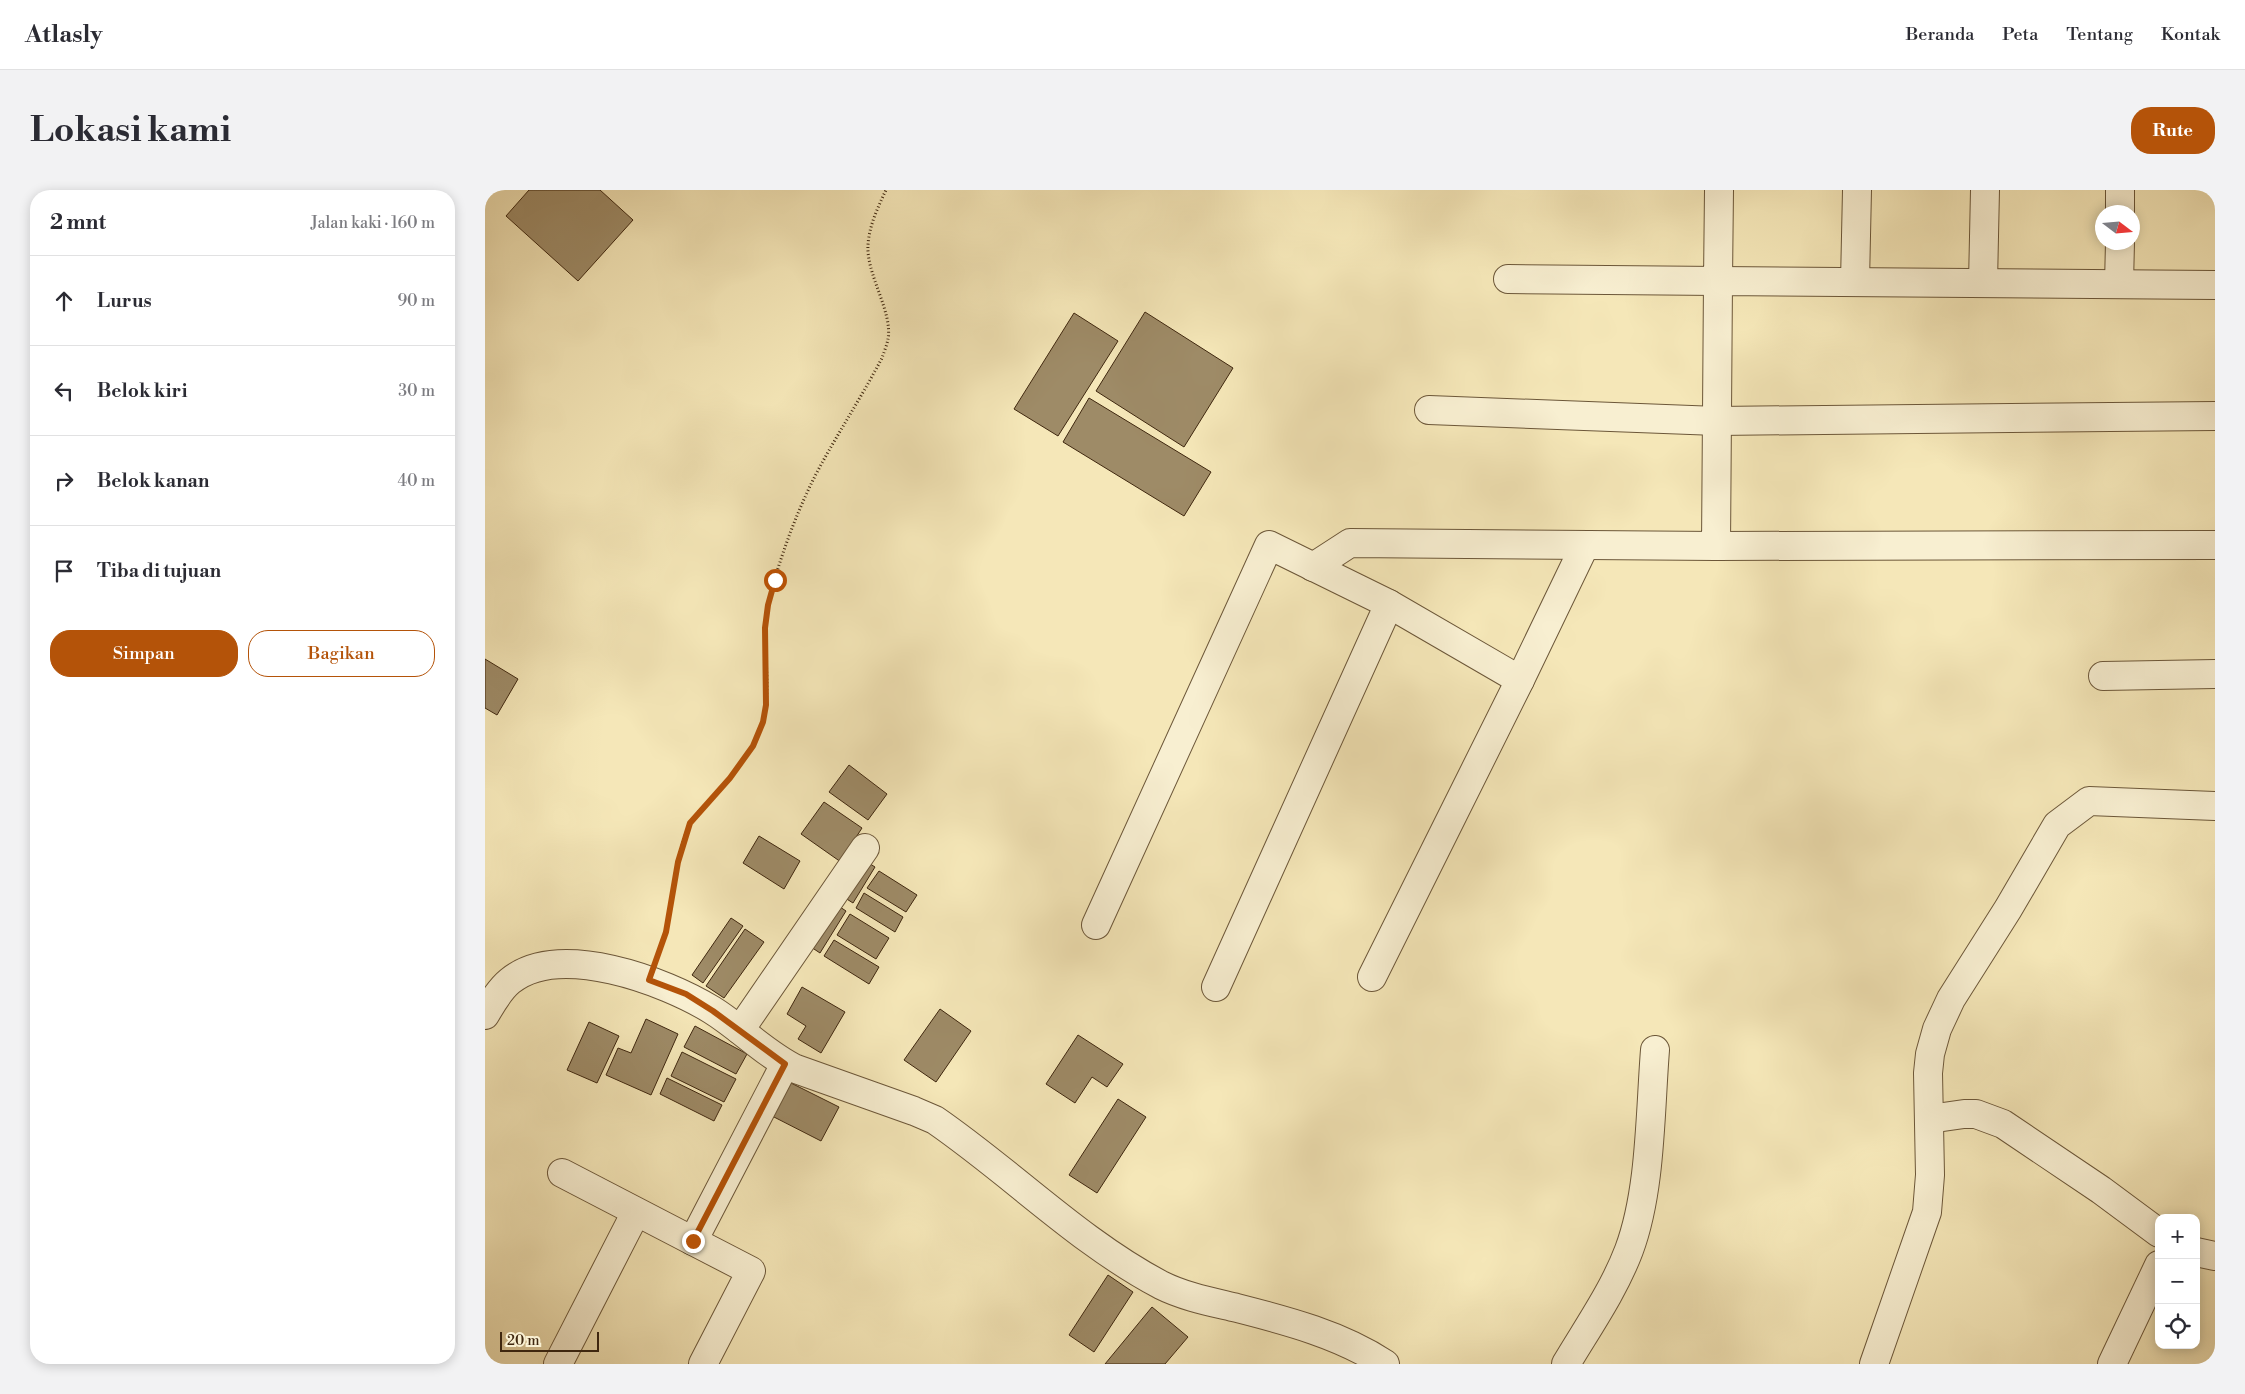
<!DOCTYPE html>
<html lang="id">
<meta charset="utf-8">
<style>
:root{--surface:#fff;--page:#f2f2f3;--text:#2b2b33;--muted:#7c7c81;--line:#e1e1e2;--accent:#b45309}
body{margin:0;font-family:"Libre Bodoni",serif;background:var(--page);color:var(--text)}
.controls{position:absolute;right:15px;bottom:15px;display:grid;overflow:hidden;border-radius:10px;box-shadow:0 2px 12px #0003}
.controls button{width:45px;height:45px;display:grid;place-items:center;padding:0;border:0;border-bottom:1px solid var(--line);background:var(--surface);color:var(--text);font:25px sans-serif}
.compass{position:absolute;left:1610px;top:15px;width:45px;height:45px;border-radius:50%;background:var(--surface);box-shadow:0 2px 12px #0003;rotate:106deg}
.scale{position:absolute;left:15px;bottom:12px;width:99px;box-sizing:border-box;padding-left:5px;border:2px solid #3f270f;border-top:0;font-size:14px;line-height:18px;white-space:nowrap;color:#3f270f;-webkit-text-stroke:4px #f8efd1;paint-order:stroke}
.stop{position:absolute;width:15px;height:15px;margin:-11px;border:4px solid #b45309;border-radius:50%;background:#fff}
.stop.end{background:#b45309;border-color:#fff;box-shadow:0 1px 5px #0008}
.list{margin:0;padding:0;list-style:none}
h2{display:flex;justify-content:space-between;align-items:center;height:65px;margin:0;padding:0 20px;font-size:21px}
h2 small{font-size:16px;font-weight:400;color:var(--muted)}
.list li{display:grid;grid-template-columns:32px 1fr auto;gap:15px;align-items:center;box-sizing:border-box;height:90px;padding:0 20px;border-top:1px solid var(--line)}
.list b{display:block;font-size:19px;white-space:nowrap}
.list em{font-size:16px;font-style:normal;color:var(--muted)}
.actions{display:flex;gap:10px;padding:15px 20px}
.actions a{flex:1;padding:11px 0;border:1px solid var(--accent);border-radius:20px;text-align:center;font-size:18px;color:var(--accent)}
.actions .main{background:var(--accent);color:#fff}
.icon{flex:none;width:28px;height:28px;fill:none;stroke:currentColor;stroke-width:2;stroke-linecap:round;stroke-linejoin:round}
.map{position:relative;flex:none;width:1730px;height:1174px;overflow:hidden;border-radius:20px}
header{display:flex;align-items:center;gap:30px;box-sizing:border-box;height:70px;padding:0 25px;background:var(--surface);border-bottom:1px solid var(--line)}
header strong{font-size:24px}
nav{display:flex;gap:28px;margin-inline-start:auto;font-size:18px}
.intro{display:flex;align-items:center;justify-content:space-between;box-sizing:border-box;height:120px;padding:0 30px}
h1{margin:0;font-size:35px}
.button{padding:12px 22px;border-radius:20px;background:var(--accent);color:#fff;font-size:18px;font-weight:700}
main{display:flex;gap:30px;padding:0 30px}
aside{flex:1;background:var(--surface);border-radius:20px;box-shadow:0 2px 12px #0003}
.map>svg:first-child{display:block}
.building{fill:#9e8b67;stroke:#3f270f}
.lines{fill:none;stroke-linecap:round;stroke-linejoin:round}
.minor-casing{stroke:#6c5739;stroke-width:30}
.path{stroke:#3f270f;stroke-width:3;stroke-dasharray:1 2.5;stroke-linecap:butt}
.minor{stroke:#f8efd1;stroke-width:28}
.route{stroke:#b45309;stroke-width:6}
</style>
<header>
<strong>Atlasly</strong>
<nav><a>Beranda</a><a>Peta</a><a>Tentang</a><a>Kontak</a></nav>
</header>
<div class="intro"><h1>Lokasi kami</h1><a class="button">Rute</a></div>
<main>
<aside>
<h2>2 mnt<small>Jalan kaki · 160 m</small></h2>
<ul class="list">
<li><svg class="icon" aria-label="ahead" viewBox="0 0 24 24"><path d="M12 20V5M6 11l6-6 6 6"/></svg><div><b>Lurus</b></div><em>90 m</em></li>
<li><svg class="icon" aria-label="left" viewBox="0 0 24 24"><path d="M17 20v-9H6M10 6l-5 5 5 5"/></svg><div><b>Belok kiri</b></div><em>30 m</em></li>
<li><svg class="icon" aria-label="right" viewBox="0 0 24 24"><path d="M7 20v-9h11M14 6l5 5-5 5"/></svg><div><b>Belok kanan</b></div><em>40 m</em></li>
<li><svg class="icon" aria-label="arrive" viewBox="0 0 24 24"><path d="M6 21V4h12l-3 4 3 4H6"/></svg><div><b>Tiba di tujuan</b></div></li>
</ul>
<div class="actions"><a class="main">Simpan</a><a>Bagikan</a></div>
</aside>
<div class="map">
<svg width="1730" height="1174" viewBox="0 0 1730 1174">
<rect width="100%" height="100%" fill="#f5e7b8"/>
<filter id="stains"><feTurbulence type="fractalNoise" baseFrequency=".004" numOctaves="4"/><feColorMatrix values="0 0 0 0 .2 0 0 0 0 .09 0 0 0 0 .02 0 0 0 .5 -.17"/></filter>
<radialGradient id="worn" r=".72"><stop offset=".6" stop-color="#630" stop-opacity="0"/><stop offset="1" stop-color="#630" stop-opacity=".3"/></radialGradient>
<g class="building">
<path d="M44 0H115L148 30 93 91 21 26Z"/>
<path d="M660 122 748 178 699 257 611 201Z"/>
<path d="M589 123 633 151 573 246 529 219Z"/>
<path d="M604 208 726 282 699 326 578 252Z"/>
<path d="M0 469 33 489 12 525 0 518Z"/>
<path d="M364 575 402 604 383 630 344 602Z"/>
<path d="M339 612 377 638 368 652 363 677 316 644Z"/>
<path d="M274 646 315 671 299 699 258 673Z"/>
<path d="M379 670 390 677 368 713 357 706Z"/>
<path d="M394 681 432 705 421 722 382 698Z"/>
<path d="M379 703 418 727 410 742 371 718Z"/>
<path d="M352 715 361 721 335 763 326 757Z"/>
<path d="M365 724 404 748 391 769 352 745Z"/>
<path d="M246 728 258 736 218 793 207 785Z"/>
<path d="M260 739 279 752 239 808 221 796Z"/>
<path d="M349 750 394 777 384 794 339 766Z"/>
<path d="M317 797 360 822 336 863 313 849 321 836 302 824Z"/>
<path d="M455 819 486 841 451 892 419 870Z"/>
<path d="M161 829 193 844 166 905 121 885 133 858 146 863Z"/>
<path d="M104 832 134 846 112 893 82 880Z"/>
<path d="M210 836 262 864 251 884 199 857Z"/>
<path d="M593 845 638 874 622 897 607 887 590 913 561 894Z"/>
<path d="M197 862 251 889 239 912 186 886Z"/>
<path d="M182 888 237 915 229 931 175 904Z"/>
<path d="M304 892 354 917 336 951 287 926Z"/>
<path d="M633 909 661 927 612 1003 584 985Z"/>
<path d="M623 1085 648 1102 609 1162 584 1145Z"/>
<path d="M667 1117 703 1147 680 1174H620Z"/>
</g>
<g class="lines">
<defs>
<g id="minor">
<path d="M1635 22V0"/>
<path d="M1023 89 1233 91 1234 0"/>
<path d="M1370 92 1372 0"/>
<path d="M1498 93 1500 0"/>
<path d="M1634 94 1635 52"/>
<path d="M944 220 1232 231 1730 226"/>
<path d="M1231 356 1730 355"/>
<path d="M828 377 865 353 1231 356 1233 91 1730 95"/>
<path d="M904 414 1035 490 1100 355"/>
<path d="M1618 486 1730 484"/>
<path d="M611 735 784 355 904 414 731 797"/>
<path d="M887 787 1035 490"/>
<path d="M0 825C7 813 14 800 25 791 74 751 180 791 227 820 256 838 280 864 311 879L429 921 450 930C527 983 593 1051 676 1095 700 1107 727 1112 752 1118 803 1131 856 1145 900 1174"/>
<path d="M255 840 380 658"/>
<path d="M1444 929 1479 924H1491L1518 934 1616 1000 1674 1043"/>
<path d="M77 983 208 1051"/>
<path d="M1711 1062 1730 1066"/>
<path d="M73 1174 151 1022"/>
<path d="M218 1174 266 1081 208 1051 300 874"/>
<path d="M1081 1174C1103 1137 1129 1100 1144 1060 1166 1001 1165 923 1170 860"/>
<path d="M1389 1174 1442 1022 1445 985 1443 883 1445 864 1452 839 1466 809 1523 719 1572 635 1604 611 1730 616"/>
<path d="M1627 1174 1674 1075"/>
</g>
</defs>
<use href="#minor" class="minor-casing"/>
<path class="path" d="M174 762C189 722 186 672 205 634 210 624 219 616 227 608 247 586 270 560 278 530 288 493 275 452 283 414 294 370 310 326 330 286 351 246 376 208 397 168 399 162 402 155 403 149 408 122 381 84 383 55 384 36 393 17 401 0"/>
<use href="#minor" class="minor"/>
</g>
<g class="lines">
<path class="route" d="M208 1051 300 874 228 821 201 804 164 790 181 742 193 672 205 633 245 588 268 556 278 532 281 515 280 438 283 415 290 390"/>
</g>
<rect width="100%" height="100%" filter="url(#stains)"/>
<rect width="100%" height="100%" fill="url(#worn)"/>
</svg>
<div class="controls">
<button>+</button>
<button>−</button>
<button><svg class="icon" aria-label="locate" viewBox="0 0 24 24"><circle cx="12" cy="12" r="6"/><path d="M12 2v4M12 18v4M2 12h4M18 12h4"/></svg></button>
</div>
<svg class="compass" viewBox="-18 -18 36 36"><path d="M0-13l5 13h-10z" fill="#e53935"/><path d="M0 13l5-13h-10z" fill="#7c7c81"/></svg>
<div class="scale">20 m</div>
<div class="stop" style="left:290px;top:390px"></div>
<div class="stop end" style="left:208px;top:1051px"></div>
</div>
</main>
